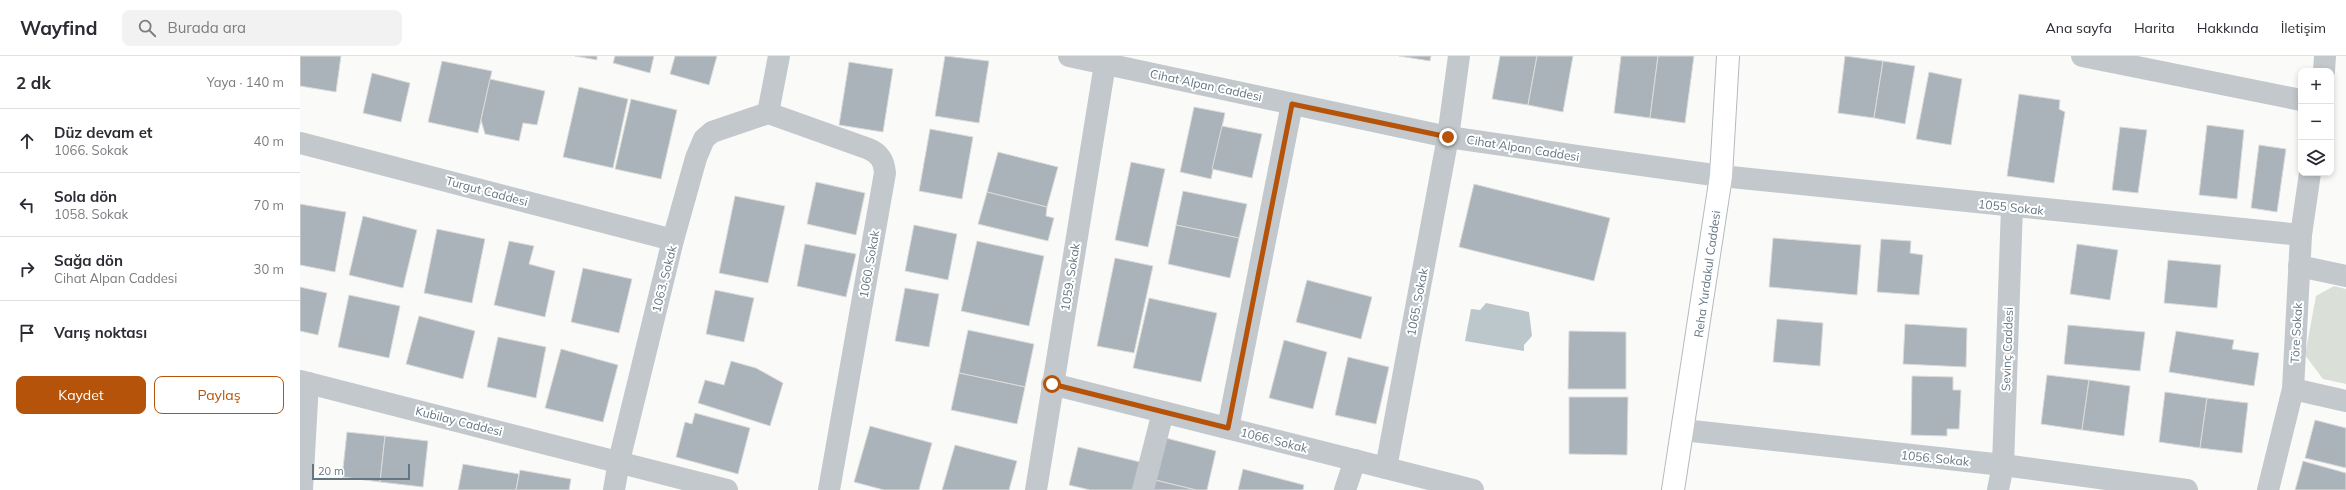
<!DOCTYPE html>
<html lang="tr">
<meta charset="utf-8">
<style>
:root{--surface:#fff;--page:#f2f2f3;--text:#2b2b33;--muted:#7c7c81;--line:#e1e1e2;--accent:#b45309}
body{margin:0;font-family:Mulish,sans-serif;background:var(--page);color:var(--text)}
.controls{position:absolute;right:12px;top:12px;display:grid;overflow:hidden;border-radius:8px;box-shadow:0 2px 6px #0003}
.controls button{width:36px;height:36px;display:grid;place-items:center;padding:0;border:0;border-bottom:1px solid var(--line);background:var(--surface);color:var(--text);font:20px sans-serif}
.scale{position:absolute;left:12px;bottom:10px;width:98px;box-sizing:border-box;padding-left:4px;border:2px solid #657683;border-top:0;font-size:11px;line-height:14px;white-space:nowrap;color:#657683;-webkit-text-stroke:3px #fff;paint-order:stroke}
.stop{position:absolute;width:12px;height:12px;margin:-9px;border:3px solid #b45309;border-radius:50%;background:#fff}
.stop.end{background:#b45309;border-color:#fff;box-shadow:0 1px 4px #0008}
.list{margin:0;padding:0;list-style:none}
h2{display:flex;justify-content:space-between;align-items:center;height:52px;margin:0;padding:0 16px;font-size:17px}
h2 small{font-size:13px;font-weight:400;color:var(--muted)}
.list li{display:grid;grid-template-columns:26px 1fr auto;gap:12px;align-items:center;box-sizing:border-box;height:64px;padding:0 16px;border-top:1px solid var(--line)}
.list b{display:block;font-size:15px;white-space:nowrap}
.list p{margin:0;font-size:13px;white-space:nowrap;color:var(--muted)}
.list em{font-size:13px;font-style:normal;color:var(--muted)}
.actions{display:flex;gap:8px;padding:12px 16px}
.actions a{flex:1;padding:9px 0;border:1px solid var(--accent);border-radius:8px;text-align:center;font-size:14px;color:var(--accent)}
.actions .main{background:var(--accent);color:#fff}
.icon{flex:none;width:22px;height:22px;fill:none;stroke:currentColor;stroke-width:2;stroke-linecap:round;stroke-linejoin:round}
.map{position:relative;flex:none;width:2046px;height:434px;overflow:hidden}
header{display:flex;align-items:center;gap:24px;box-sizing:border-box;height:56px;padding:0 20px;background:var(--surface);border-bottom:1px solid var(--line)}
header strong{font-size:19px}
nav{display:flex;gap:22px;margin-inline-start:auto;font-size:14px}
.search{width:280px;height:36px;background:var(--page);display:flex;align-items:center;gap:10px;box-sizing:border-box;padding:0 14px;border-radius:8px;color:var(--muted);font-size:15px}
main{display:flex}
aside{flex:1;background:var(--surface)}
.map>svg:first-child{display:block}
.green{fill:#dadfd7}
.water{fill:#bbc7cb}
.building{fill:#aab3b9;stroke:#dcdcda}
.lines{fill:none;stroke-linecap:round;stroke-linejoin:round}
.secondary-casing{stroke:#b3babf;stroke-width:24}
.street{stroke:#c3c8cc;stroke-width:22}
.secondary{stroke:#fff;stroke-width:22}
.route{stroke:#b45309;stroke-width:5}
.labels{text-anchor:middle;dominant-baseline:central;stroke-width:4;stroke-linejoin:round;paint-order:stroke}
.street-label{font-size:12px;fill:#657683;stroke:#fff}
</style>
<header>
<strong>Wayfind</strong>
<div class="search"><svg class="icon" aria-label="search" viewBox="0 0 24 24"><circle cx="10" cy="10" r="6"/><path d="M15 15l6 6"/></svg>Burada ara</div>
<nav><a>Ana sayfa</a><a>Harita</a><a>Hakkında</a><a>İletişim</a></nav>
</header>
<main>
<aside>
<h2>2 dk<small>Yaya · 140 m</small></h2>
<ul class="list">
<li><svg class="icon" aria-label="ahead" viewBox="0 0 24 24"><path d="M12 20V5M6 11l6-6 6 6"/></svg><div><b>Düz devam et</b><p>1066. Sokak</p></div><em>40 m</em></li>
<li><svg class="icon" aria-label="left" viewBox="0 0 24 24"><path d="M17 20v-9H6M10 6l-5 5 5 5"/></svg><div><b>Sola dön</b><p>1058. Sokak</p></div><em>70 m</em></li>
<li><svg class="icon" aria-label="right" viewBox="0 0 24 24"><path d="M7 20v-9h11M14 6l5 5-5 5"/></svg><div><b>Sağa dön</b><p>Cihat Alpan Caddesi</p></div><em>30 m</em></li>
<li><svg class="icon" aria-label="arrive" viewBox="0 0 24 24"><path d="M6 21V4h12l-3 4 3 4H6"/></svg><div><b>Varış noktası</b></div></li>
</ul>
<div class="actions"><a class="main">Kaydet</a><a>Paylaş</a></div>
</aside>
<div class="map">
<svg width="2046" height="434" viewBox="0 0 2046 434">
<rect width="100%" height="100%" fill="#fafaf8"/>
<path class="green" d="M2034 230 2046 233V328L2023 323 2005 299 2016 240Z"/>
<path class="water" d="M1186 247 1229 256 1232 280 1224 289V295L1165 285 1171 253 1180 254Z"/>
<g class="building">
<path d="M0 0H41L36 36 0 30Z"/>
<path d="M275 0H297V4Z"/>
<path d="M315 0H354L350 17 313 7Z"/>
<path d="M375 0H417L409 29 370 18Z"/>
<path d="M645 0 689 5 679 67 635 60Z"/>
<path d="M1099 0H1131L1130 5Z"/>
<path d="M1200 0H1237L1228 49 1192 43Z"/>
<path d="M1237 0H1273L1263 56 1228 49Z"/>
<path d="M1321 0H1358L1350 62 1314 57Z"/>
<path d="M1358 0H1394L1385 67 1350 62Z"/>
<path d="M1545 0 1583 5 1574 62 1538 57Z"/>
<path d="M142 5 192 15 178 77 128 66Z"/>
<path d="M1583 5 1615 10 1605 68 1574 62Z"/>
<path d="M549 6 593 13 583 76 539 69Z"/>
<path d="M1629 16 1662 23 1651 89 1616 83Z"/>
<path d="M72 17 110 27 101 66 63 57Z"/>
<path d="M190 23 245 35 237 69 223 67 219 85 185 78 181 64Z"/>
<path d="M279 31 328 43 313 112 263 101Z"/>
<path d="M1719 38 1760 44 1759 53 1765 56 1754 127 1707 120Z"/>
<path d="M331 43 377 54 361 123 315 113Z"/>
<path d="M894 51 925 57 911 123 880 116Z"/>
<path d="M1907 69 1944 74 1937 143 1899 139Z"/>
<path d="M922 70 962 78 952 122 912 113Z"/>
<path d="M1820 71 1847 74 1838 137 1812 134Z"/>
<path d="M630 73 673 81 662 143 619 135Z"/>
<path d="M1959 89 1986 93 1977 156 1951 152Z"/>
<path d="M698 96 758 111 747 151 687 136Z"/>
<path d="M831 106 865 113 848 191 815 184Z"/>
<path d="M516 126 565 137 556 179 507 168Z"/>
<path d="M1174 128 1310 162 1294 225 1159 191Z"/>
<path d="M883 135 947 148 939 182 876 169Z"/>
<path d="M687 136 747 151 746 160 754 162 748 185 678 168Z"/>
<path d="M435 140 485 150 468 227 419 217Z"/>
<path d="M0 148 46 156 35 216 0 209Z"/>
<path d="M63 160 117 174 103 232 49 219Z"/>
<path d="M614 169 657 178 648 224 605 215Z"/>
<path d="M876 169 939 182 930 222 868 208Z"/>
<path d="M137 173 185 183 172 247 124 237Z"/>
<path d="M1473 182 1561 189 1557 239 1469 231Z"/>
<path d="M1581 183 1611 185 1610 197 1623 199 1619 239 1577 236Z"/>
<path d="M209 185 234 190 229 208 255 215 245 261 194 249Z"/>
<path d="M677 185 744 200 729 270 661 255Z"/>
<path d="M505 188 556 198 546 241 497 230Z"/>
<path d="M1777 188 1818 194 1810 244 1770 238Z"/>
<path d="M815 202 853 210 834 297 797 290Z"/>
<path d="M1868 204 1921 209 1917 252 1864 247Z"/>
<path d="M283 212 332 223 319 277 271 266Z"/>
<path d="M1007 224 1072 241 1061 283 996 266Z"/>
<path d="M0 231 27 237 18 279 0 275Z"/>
<path d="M605 232 639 238 629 291 595 285Z"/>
<path d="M415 234 454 242 444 286 406 278Z"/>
<path d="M49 239 100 250 89 302 38 291Z"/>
<path d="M849 242 917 257 901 326 833 312Z"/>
<path d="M119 260 175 275 163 323 106 308Z"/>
<path d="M1477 263 1523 267 1520 310 1473 306Z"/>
<path d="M1605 268 1667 272 1666 311 1603 308Z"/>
<path d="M1768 269 1845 276 1840 315 1764 308Z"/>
<path d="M668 274 734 288 725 331 659 317Z"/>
<path d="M1269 275 1326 276V333H1268Z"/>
<path d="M1876 275 1934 284 1932 293 1959 297 1954 330 1869 316Z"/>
<path d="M198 281 246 291 236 342 187 331Z"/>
<path d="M984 284 1027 296 1013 353 969 342Z"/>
<path d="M261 293 318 309 303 366 245 352Z"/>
<path d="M1048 301 1089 311 1076 368 1035 359Z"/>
<path d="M431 305 456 312 483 327 470 370 398 347 405 324 424 329Z"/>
<path d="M659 317 725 331 717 368 651 354Z"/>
<path d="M1747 319 1789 324 1782 374 1741 368Z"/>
<path d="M1612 320 1653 321V334H1661L1659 373H1647V380L1611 379Z"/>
<path d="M1789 324 1830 330 1824 380 1782 374Z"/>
<path d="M1865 336 1907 342 1900 392 1859 386Z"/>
<path d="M1269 341H1328L1327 399 1269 398Z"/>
<path d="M1907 342 1948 347 1942 397 1900 392Z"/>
<path d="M395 357 450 372 438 418 376 401 385 366 392 368Z"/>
<path d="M2015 364 2046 372V412L2005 402Z"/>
<path d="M570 370 632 387 619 434H584L554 426Z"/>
<path d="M47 376 85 380 80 426 42 421Z"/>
<path d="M85 380 128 385 123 431 80 426Z"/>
<path d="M866 382 916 395 907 434H896L855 424Z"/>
<path d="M655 389 717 405 709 434H642Z"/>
<path d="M778 391 840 406 833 434H790L769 429Z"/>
<path d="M2003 405 2046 417V434H1995Z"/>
<path d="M163 408 219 418 216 434H158Z"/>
<path d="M943 413 1004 429 1003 434H938Z"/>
<path d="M220 414 271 423 269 434H216Z"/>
<path d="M855 424 896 434H853Z"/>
</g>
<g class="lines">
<defs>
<path id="secondary" d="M1373 434 1421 120 1428 0"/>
</defs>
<use href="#secondary" class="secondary-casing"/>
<g class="street">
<path d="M769 0 1148 81 1284 101 1421 120 2001 179"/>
<path d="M1782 0 2001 44"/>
<path d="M2024 15 2025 0"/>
<path d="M468 57 569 93C580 98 584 105 585 117L529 434"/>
<path d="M468 57 479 0"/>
<path d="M0 87 373 184"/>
<path d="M1999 210 2046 220"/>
<path d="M0 325 427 434"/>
<path d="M752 328 1173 434"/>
<path d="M1993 333 2046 345"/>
<path d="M928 372 992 48"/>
<path d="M1383 374 1703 409 1887 434"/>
<path d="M1086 412 1148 81 1159 0"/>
<path d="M2 434 8 327"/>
<path d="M314 434 319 405 373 184 396 102 404 83 412 76 468 57"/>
<path d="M736 434 805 8"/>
<path d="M843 434 863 356"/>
<path d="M1045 434 1055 404"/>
<path d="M1698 434 1703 409 1712 151"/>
<path d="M1968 434 1993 333 2001 179 2010 117"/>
</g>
<use href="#secondary" class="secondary"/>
</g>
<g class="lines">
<path class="route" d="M752 328 928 372 992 48 1148 81"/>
</g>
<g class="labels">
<g class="street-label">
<text transform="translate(906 29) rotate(12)">Cihat Alpan Caddesi</text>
<text transform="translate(1223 92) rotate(9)">Cihat Alpan Caddesi</text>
<text transform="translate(187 135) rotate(15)">Turgut Caddesi</text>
<text transform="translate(1711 151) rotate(6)">1055 Sokak</text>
<text transform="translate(569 208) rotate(-80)">1060. Sokak</text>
<text transform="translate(1407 218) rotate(-82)">Reha Yurdakul Caddesi</text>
<text transform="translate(770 221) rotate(-81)">1059. Sokak</text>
<text transform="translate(364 223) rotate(-76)">1063. Sokak</text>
<text transform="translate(1117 246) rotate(-79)">1065. Sokak</text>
<text transform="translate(1996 277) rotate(-87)">Töre Sokak</text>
<text transform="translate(1707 293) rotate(-88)">Sevinç Caddesi</text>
<text transform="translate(159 365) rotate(14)">Kubilay Caddesi</text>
<text transform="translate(974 384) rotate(14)">1066. Sokak</text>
<text transform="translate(1635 402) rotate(6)">1056. Sokak</text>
</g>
</g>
</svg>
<div class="controls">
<button>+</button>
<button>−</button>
<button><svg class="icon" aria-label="layers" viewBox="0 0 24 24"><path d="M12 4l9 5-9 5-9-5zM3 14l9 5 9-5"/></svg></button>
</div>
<div class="scale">20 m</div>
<div class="stop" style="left:752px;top:328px"></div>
<div class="stop end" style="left:1148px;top:81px"></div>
</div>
</main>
